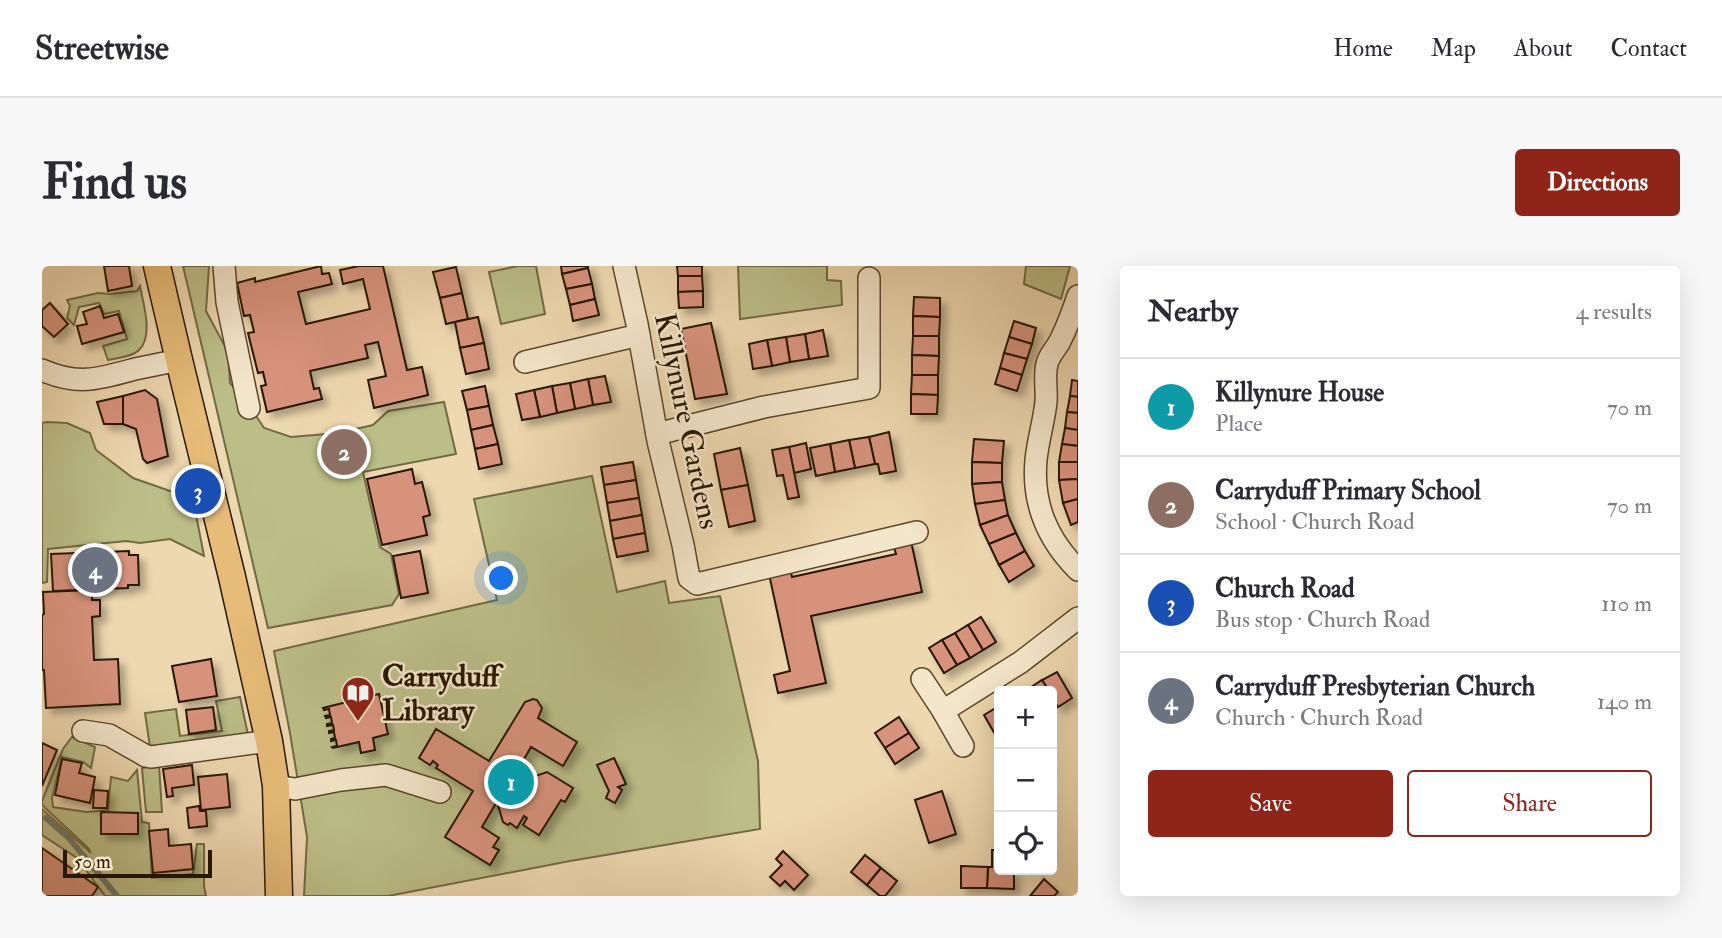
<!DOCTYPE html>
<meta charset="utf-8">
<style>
:root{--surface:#fff;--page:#f7f7f7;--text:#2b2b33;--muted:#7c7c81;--line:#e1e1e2;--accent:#8f2418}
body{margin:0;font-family:"IM FELL Double Pica",serif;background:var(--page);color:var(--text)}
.controls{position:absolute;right:21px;bottom:21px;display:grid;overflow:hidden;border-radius:7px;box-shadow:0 7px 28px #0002}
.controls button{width:63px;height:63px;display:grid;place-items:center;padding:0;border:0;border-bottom:2px solid var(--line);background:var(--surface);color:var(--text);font:35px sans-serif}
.scale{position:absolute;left:21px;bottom:18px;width:149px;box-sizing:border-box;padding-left:7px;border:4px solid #291700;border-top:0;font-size:19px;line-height:24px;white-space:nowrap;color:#291700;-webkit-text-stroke:5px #f4e6cb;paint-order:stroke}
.you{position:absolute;left:460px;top:313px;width:24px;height:24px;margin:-18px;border:5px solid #fff;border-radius:50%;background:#1a73e8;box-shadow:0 0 0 10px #1a73e833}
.badge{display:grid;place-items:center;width:46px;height:46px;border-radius:50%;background:var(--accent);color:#fff;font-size:23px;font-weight:700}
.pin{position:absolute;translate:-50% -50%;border:4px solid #fff;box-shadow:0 2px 7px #0006}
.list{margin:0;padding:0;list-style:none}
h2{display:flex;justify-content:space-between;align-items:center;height:91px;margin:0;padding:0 28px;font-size:30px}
h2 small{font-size:23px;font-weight:400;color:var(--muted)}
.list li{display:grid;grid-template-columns:46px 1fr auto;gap:21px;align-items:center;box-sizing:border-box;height:98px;padding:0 28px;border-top:2px solid var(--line)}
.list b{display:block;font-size:26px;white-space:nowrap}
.list p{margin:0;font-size:23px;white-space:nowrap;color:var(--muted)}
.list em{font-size:23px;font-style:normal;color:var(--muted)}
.actions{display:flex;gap:14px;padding:21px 28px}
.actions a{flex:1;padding:16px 0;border:2px solid var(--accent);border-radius:7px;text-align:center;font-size:24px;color:var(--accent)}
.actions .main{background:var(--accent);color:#fff}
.icon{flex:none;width:38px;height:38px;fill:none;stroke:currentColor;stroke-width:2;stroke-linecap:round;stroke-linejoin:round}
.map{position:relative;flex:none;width:1036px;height:630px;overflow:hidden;border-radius:7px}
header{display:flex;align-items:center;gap:42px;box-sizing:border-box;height:98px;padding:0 35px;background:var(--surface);border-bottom:2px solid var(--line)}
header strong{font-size:33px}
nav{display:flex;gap:38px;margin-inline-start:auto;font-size:24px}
.intro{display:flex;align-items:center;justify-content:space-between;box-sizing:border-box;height:168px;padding:0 42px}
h1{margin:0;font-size:49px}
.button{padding:18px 32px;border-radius:7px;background:var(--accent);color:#fff;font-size:24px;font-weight:700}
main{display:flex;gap:42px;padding:0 42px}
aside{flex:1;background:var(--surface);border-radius:7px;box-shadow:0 7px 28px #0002}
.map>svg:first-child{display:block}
.green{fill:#bcbe88;stroke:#726a44;stroke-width:2}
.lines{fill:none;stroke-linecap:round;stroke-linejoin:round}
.stream{stroke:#6c7967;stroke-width:6}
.building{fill:#d7927c;stroke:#291700;stroke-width:2;filter:url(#shadow)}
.minor-casing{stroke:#5a472c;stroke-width:24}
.major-casing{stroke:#291700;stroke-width:29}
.minor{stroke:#f4e6cb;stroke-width:21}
.major{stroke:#e7bc78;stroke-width:26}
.labels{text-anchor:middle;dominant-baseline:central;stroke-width:5;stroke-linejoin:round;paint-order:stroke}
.street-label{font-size:30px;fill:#291700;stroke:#f4e6cb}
.poi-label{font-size:30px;font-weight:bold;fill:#291700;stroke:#f4e6cb;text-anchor:start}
</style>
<header>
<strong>Streetwise</strong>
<nav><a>Home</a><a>Map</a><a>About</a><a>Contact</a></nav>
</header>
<div class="intro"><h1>Find us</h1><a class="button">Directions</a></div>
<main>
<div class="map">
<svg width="1036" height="630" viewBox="0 0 1036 630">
<defs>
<filter id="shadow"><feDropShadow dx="6" dy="6" stdDeviation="3.5" flood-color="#0004"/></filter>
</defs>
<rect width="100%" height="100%" fill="#eed8af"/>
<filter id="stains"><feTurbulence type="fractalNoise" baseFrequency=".00286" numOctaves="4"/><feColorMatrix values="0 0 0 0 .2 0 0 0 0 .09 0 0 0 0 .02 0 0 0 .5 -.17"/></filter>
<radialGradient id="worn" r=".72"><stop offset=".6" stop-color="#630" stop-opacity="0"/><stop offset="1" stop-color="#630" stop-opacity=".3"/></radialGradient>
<g class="green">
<path d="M141 0H167L164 45 186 86 188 117 205 136 222 162 249 171 296 167 331 159 346 145 402 136 414 188 321 206 338 281 349 288 357 328 350 339 226 362Z"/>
<path d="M476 0H494L503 48 459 58 447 6Z"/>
<path d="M696 0H785V14L799 15 800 39 698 53Z"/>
<path d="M984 0H1028L1019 33 982 18Z"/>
<path d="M98 20C101 37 112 70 97 84 90 91 75 92 66 94L61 80 85 73 77 45 62 48 57 37 37 41 32 59 25 52 28 40 25 34 56 27 68 28 95 25Z"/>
<path d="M5 156 25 157 48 167 54 184 91 212 151 233 162 290 128 273 98 277 84 275 6 283 5 316 0 317V157Z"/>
<path d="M550 210 575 326 623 315 627 337 678 330 716 495 718 563 528 595 346 630H262L265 571 248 467 232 385 455 334 432 233Z"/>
<path d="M198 431 206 469 108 481 103 447 134 443 138 470 180 465 174 435Z"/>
<path d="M30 471 53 481 49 502 41 496 20 491 10 532 11 541 45 546 66 544 69 511 86 515 95 504 100 556 107 557 110 612 151 608 155 578H162V620L164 630H63L35 592 0 569V543L49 587 46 582 0 539V535L21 483Z"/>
<path d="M117 499 120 546H104L100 502Z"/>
</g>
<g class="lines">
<path class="stream" d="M4 552 27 572 75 630"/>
</g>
<g class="building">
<path d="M62 0H87L90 20 66 25Z"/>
<path d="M279 0 280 8 287 7 290 18 256 26 264 58 328 43 321 13 301 18 298 4 317 0H341L365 104 380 101 386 129 332 142 326 114 344 110 336 76 323 79 326 92 268 105 272 123 277 122 280 133 225 146 219 120 224 119 221 106 216 107 206 67 212 66 208 49 202 50 195 17 213 12V16Z"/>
<path d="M519 0H546V2L520 8Z"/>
<path d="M635 0H660V10H636Z"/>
<path d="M414 1 420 27 398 32 391 6Z"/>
<path d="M546 2 550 18 524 23 520 8Z"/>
<path d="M636 10H660L661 25 636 26Z"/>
<path d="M550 18 553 33 528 39 524 23Z"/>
<path d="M661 25V41L637 42 636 26Z"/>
<path d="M420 27 426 53 404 58 398 32Z"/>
<path d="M872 31 898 32V51L871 50Z"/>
<path d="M553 33 557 49 531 55 528 39Z"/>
<path d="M8 37 26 58 12 71 0 60V44Z"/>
<path d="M58 40 62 52 76 48 82 66 40 78 35 60 45 58 41 46Z"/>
<path d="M871 50 898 51 897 70H871Z"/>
<path d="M436 51 442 77 418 82 413 56Z"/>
<path d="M972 55 994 62 990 78 967 71Z"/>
<path d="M669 57 685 128 653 133 639 63Z"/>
<path d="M781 64 786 90 767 93 763 68Z"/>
<path d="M763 68 767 93 748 96 744 71Z"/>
<path d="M871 70H897V90L870 89Z"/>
<path d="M744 71 748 96 730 100 725 74Z"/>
<path d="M967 71 990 78 985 93 962 87Z"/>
<path d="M725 74 730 100 711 103 707 78Z"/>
<path d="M442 77 447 103 424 108 418 82Z"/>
<path d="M962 87 985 93 980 109 958 102Z"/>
<path d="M870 89 897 90 896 109H870Z"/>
<path d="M958 102 980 109 975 125 953 118Z"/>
<path d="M870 109H896V129L869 128Z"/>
<path d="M563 110 569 136 551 139 546 113Z"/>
<path d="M546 113 551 139 533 143 528 117Z"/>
<path d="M1030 114 1036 115V131L1028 130Z"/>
<path d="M528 117 533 143 515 147 510 120Z"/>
<path d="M443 120 447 140 425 144 420 125Z"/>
<path d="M510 120 515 147 498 151 492 124Z"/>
<path d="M103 124 115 133 126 190 105 197 101 193 94 163 81 158V130Z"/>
<path d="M492 124 498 151 480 154 474 128Z"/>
<path d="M869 128 896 129 895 148H869Z"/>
<path d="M81 130V158H62L55 136Z"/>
<path d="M1028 130 1036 131V147L1025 146Z"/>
<path d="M447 140 451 159 429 164 425 144Z"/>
<path d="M1025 146 1036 147V164L1023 162Z"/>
<path d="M451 159 456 178 433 183 429 164Z"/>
<path d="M1023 162 1036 164V180L1020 178Z"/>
<path d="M847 166 854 205 838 208 836 198H833L827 171Z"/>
<path d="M827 171 833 198 813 202 807 174Z"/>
<path d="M932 173 962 175 960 197 930 196Z"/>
<path d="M807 174 813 202 793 206 788 178Z"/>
<path d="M764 177 769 203 752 207 747 181Z"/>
<path d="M456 178 460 198 437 203 433 183Z"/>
<path d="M788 178 793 206 774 210 768 182Z"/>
<path d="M1020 178 1036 180V196H1017Z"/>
<path d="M747 181 757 231 746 233 741 209 735 210 730 184Z"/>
<path d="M698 182 706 219 679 224 672 188Z"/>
<path d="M591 196 594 214 562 219 559 201Z"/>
<path d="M930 196 960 197V216L930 218Z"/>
<path d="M1017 196H1036V213L1017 214Z"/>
<path d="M370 203 373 218 380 216 388 249 381 251 385 269 340 279 325 213Z"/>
<path d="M1036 213V233L1021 237 1017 214Z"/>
<path d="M594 214 597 232 565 237 562 219Z"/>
<path d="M960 216 963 234 933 238 930 218Z"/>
<path d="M706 219 713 255 687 261 679 224Z"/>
<path d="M597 232 600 249 568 255 565 237Z"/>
<path d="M1036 233V256L1029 259 1021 237Z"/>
<path d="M963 234 966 249 938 259 933 238Z"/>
<path d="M600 249 603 267 571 273 568 255Z"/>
<path d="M966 249 974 267 947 278 938 259Z"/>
<path d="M603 267 606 285 575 291 571 273Z"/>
<path d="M974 267 983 285 957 299 947 278Z"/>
<path d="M869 275 880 326 769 350 784 417 736 427 732 409 748 405 727 308 748 303 750 311 854 288 851 278Z"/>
<path d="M87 285V289H96L97 319H86V322L11 325 9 288Z"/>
<path d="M378 285 386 327 359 332 351 290Z"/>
<path d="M983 285 992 300 967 316 957 299Z"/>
<path d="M50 324V334H58V350L50 351 52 394 76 393 78 438 4 442 2 404H0V349L2 348 1 326Z"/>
<path d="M939 351 954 376 941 384 926 359Z"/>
<path d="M926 359 941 384 928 392 913 367Z"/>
<path d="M913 367 928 392 915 399 900 374Z"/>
<path d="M900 374 915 399 902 407 887 382Z"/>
<path d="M169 393 175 430 137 436 130 400Z"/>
<path d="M1015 406 1030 432 1016 441 1010 431V425H1007L1000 414Z"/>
<path d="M1000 414 1007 425H987L986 423Z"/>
<path d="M337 428 346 468 331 472 333 484 319 487 317 476 291 482 290 481 295 480 294 474 289 475V473L293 472 292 466 287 467V465L292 464 291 459 285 460V458L290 457 289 451 284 452 283 450 288 449 287 443 282 444 281 442Z"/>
<path d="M491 433 495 434 500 442 496 452 535 476 521 500 489 481 477 502 491 511 505 506 531 522 523 536 519 534 497 569 481 559 485 552 482 550 475 562 468 557 466 559 461 556 456 539 460 534 457 532 440 561 457 572 451 581 457 584 448 599 403 571 431 525 394 502 396 499 391 495 388 499 377 492 394 463 447 495 483 436Z"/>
<path d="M957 440V475L942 449Z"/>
<path d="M171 441 174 464 147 468 144 444Z"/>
<path d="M857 451 867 467 843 482 833 467Z"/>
<path d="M867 467 877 482 853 498 843 482Z"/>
<path d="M0 477 15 484 0 520Z"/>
<path d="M572 492 584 518 576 521 580 524 573 537 564 532 567 525 555 499Z"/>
<path d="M20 493 40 497 37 507 53 511 48 537 13 529Z"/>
<path d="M150 499 152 519 130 522 131 530 125 531 121 503Z"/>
<path d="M185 508 188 541 159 544 156 511Z"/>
<path d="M52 524 66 525 65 542H51Z"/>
<path d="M900 525 914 568 887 577 873 534Z"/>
<path d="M157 540 158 545H164L165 560 147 562 145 542Z"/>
<path d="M59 546 96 547V568H59Z"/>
<path d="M126 563 127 580 149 578 151 603 111 607 107 565Z"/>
<path d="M0 582 56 621 50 630H0Z"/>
<path d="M950 584H957V604H972V623L945 622 946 601H950Z"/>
<path d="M741 585 766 609 752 624 743 615 738 620 728 611 740 599 734 593Z"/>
<path d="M823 589 839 602 825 619 809 606Z"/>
<path d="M919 600 946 601 945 622H919Z"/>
<path d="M839 602 855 615 843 630H838L825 619Z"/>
<path d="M1002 613 1016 626 1012 630H988Z"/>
</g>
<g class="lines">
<defs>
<g id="minor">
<path d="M182 0 185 36 207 142"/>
<path d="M582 0 595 58 616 175 641 279 647 312 655 318 875 266"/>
<path d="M1036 30C1031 45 1025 61 1018 75 1014 83 1007 89 1005 98 1002 110 1005 123 1004 136 1002 155 996 174 994 194 990 238 1005 273 1036 304"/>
<path d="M483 96 597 69"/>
<path d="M0 104C36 120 57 113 93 103 107 100 122 97 137 94"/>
<path d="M615 168 722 141 827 122V12"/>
<path d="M880 413 901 445 921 480"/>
<path d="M901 445 979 396 1036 352"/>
<path d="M41 465 67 469 104 490 109 491 227 475"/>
<path d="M234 520 253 523 299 514 344 509 398 526"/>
</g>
<path id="major" d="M115 0 137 94 190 311 227 475 234 520 237 630"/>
</defs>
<use href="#minor" class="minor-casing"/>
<use href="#major" class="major-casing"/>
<use href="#minor" class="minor"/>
<use href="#major" class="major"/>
</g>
<defs>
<symbol id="library-pin" viewBox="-11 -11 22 30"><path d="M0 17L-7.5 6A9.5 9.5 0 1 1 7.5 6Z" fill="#8f2418" stroke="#f4e6cb"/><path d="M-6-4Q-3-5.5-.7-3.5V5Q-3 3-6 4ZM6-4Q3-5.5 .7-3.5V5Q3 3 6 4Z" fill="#fff"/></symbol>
</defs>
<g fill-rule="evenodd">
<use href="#library-pin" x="297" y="408" width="38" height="52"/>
</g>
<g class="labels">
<g class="street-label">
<text transform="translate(645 155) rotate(78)">Killynure Gardens</text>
</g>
<g class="poi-label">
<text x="340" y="410">Carryduff<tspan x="340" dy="34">Library</tspan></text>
</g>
</g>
<rect width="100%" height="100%" filter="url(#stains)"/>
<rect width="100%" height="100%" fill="url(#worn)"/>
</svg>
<div class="controls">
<button>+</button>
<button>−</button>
<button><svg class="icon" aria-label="locate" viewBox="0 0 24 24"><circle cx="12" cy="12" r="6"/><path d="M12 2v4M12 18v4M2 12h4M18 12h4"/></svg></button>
</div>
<div class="scale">50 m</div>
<div class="you"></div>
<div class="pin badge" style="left:469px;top:516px;background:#0f9aa8">1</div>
<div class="pin badge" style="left:302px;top:186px;background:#8d6e63">2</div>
<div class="pin badge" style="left:156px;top:225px;background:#1a4fb4">3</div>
<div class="pin badge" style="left:53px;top:304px;background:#6b7280">4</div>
</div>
<aside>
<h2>Nearby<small>4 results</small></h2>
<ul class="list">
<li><span class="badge" style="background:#0f9aa8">1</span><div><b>Killynure House</b><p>Place</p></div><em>70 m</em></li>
<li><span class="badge" style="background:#8d6e63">2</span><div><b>Carryduff Primary School</b><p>School · Church Road</p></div><em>70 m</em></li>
<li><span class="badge" style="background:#1a4fb4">3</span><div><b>Church Road</b><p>Bus stop · Church Road</p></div><em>110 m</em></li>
<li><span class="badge" style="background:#6b7280">4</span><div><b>Carryduff Presbyterian Church</b><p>Church · Church Road</p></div><em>140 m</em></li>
</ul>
<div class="actions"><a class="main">Save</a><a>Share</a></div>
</aside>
</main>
